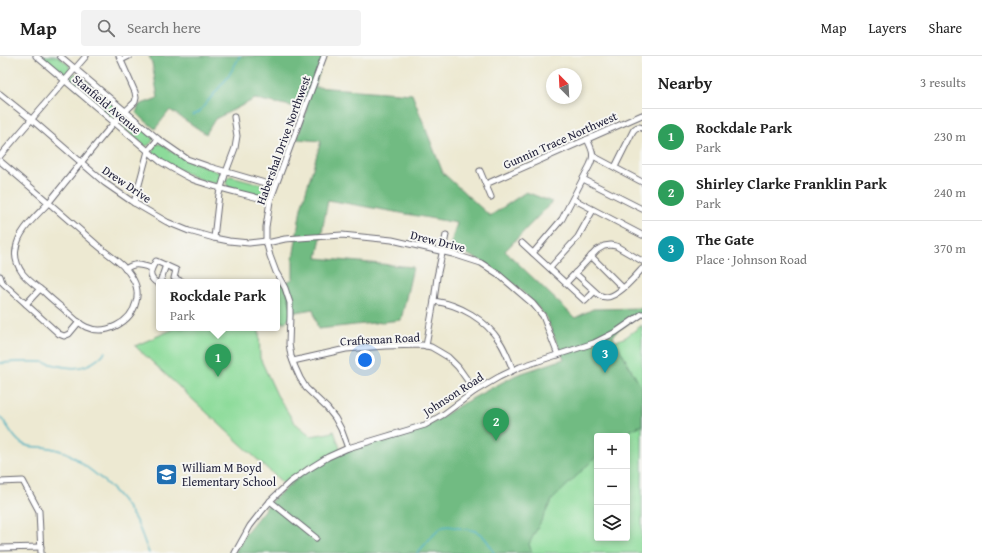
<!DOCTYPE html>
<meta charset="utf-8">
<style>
:root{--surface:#fff;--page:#f2f2f2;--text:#222;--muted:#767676;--line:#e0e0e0;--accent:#2563eb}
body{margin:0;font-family:"Gentium Book Plus",serif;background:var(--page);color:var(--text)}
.controls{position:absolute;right:12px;bottom:12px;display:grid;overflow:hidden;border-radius:4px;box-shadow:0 2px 6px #0003}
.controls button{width:36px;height:36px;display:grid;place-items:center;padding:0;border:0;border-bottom:1px solid var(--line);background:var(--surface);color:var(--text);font:20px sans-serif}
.compass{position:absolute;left:546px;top:12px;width:36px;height:36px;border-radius:50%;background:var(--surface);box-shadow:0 2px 6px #0003;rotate:336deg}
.you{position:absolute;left:365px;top:304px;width:14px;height:14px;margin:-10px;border:3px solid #fff;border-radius:50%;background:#1a73e8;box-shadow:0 0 0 6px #1a73e833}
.badge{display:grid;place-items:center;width:26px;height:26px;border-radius:50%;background:var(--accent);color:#fff;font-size:13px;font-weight:700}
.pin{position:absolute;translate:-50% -33px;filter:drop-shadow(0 1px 2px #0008)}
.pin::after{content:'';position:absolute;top:21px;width:14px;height:12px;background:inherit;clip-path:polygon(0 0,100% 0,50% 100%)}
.popup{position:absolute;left:156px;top:223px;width:124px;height:52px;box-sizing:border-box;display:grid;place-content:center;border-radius:4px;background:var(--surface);filter:drop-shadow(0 1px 3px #0005);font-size:13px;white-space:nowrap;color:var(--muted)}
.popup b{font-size:15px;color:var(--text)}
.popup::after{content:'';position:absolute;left:50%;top:100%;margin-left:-8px;border:8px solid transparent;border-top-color:var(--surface)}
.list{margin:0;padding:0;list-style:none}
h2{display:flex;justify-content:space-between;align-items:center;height:52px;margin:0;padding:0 16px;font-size:17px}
h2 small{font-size:13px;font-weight:400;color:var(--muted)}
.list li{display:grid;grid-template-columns:26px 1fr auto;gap:12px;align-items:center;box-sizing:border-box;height:56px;padding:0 16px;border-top:1px solid var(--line)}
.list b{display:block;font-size:15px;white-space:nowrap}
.list p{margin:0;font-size:13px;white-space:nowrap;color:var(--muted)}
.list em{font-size:13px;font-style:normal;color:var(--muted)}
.icon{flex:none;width:22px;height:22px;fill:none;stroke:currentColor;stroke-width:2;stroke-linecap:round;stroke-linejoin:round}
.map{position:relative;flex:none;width:642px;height:497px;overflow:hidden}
header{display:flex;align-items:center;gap:24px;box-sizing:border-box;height:56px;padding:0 20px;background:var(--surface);border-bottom:1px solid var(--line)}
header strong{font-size:19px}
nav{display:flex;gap:22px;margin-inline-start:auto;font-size:14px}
.search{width:280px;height:36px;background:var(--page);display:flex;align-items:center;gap:10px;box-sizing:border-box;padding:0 14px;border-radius:4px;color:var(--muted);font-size:15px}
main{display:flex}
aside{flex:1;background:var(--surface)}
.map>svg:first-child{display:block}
.green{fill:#8cdb9a;stroke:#577e6a;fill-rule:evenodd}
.forest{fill:#71bb82;stroke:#4a6e5e}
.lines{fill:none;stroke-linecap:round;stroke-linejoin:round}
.stream{stroke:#42aec0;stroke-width:1.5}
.minor-casing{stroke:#696870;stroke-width:7}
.minor{stroke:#fff;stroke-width:5}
.labels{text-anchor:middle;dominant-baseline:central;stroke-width:4;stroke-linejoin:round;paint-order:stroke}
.street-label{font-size:12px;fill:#22223b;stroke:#f6f6f2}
.poi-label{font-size:12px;fill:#22223b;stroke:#f6f6f2;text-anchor:start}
</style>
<header>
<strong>Map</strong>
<div class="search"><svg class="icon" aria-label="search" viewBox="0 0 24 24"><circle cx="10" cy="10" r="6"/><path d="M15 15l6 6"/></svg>Search here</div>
<nav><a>Map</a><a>Layers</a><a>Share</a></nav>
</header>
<main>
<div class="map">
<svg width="642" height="497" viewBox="0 0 642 497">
<rect width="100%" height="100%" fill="#f6f6f2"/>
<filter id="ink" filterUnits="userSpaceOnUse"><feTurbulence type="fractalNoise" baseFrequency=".025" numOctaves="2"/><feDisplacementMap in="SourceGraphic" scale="8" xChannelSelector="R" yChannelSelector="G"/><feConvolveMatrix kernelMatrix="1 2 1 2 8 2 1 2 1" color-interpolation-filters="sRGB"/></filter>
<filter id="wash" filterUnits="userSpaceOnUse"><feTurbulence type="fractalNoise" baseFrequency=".012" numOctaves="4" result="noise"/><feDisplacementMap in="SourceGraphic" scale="16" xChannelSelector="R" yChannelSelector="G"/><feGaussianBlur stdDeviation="0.9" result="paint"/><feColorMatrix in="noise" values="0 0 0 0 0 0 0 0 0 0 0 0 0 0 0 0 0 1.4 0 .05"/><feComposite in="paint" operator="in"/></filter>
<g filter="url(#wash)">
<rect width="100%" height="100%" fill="#ede9d2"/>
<g class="green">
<path d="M39 0H58L69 9 70 14 65 19 61 18Z"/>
<path d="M77 17 120 54 119 58 114 62 111 61 71 27 70 22 74 18Z"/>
<path d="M125 60H127L153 82C153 86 149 90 145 90L122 70C120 66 122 63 125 60Z"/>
<path d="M157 88H162C180 104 199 107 220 117 223 120 222 125 218 127 213 128 210 126 205 125 187 119 170 109 154 98 152 94 154 91 157 88Z"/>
<path d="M231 120 265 129 267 132 266 138 262 140H260L229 132 226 127C226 123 227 121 231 120Z"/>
<path d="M284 227 291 251 296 256 285 266H277V229Z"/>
<path d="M642 269V497H362L564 307 626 281ZM597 380H627V482H597Z"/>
<path d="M176 272H259L260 302 277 339 294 366 311 380 329 377 334 375 341 395 286 430 135 290Z"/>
</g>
<path class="forest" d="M149 0H324L315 31 412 38 443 117 490 160 526 136 552 146 505 195 575 262 593 253 642 252V258L616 276 613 281 642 333V369L618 380H597V400L552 444 529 488 532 497H235L244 479 273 443 324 402 433 367 460 349 516 319 564 303 545 259 517 230 483 206 450 190 457 167 328 144 317 202 413 211 401 264 318 273 313 253 296 256 291 251 284 227 293 223V203L301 152 321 85 297 83 307 53 255 43 215 63 206 78 170 54 155 73 136 57 139 49 158 42 152 7Z"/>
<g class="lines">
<g class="stream">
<path d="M193 59 199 56 228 21 240 0"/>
<path d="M0 307C14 306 27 305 41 306 50 307 57 310 66 311 81 314 95 308 105 296"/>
<path d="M0 361C8 368 11 380 21 387 29 392 32 390 41 391 49 391 58 394 65 396 72 399 79 405 85 410 106 425 126 445 138 469 142 478 145 488 149 497"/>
<path d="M417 497C425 490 434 475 443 471 449 469 453 471 459 472 463 473 467 473 471 474 483 476 489 487 494 497"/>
</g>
</g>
</g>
<g filter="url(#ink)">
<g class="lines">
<defs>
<g id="minor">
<path d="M36 0 161 106C172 112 183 119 194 124 219 133 245 138 270 145"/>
<path d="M60 0 158 83 187 103 210 111 275 130"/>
<path d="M324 0 270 145 266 171V185L270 200 276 216 285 232 290 247V260L289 288 291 300 295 311 300 322 306 332 327 352 335 362 341 373 348 392"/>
<path d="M121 4 129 0"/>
<path d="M0 38 31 63 105 127 131 145 167 166 189 175 214 182 229 185 249 187 266 185"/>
<path d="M0 100 86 0"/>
<path d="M593 100 642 126"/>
<path d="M0 105C32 132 64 160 96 188 108 199 125 208 133 223 137 230 138 239 136 246 131 267 105 280 86 271 78 267 73 261 67 256 59 249 51 243 44 236 37 231 29 225 23 218 18 211 14 202 16 193 18 174 38 159 50 145 71 119 92 93 113 68 120 60 128 53 135 46L136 42 135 36 119 0"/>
<path d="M615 111 633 75C635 72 638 70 642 72"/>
<path d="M480 115 491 141"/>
<path d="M583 123 642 153"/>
<path d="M486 128 642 59"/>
<path d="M573 143 642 179"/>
<path d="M134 147 148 95 158 83"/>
<path d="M214 182 219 138 226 116 235 92 237 80 234 61"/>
<path d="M267 187 285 183 342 179 392 184 453 198 481 207 498 218 533 248 543 260 558 299"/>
<path d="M522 187 585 245 594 236"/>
<path d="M533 197 562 163 590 109C595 98 592 94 587 83"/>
<path d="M591 200 623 232"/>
<path d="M550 212 578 181 593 154"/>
<path d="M125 213C136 206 140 209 151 212"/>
<path d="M575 217 599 239C603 241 607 242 611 240 622 236 634 222 642 213"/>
<path d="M0 220 2 226 5 229 59 278 64 280 69 278 79 266"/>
<path d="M160 226 166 209"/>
<path d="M566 227 597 194 604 190 611 189 616 190 642 205"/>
<path d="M159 228C147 222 150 214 156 205L176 214 174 222 183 226"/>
<path d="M434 245C461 249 485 263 500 286 506 295 509 305 513 314"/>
<path d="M26 248 40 233"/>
<path d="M426 290 434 245 437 221 446 179"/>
<path d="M293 305 346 293 385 290 422 289 431 291 438 295 448 301 458 311 475 335"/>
<path d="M0 426 23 425 39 455 41 497"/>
<path d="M270 445 316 482"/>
<path d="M0 492 41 491"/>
<path d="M235 497 250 470 261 456 272 443 290 426 307 414 328 401 348 392 425 369 444 358 475 335 499 321 520 311 594 287 616 276 642 258"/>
</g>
</defs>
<use href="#minor" class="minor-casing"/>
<use href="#minor" class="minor"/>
</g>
</g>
<defs>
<symbol id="school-square" viewBox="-11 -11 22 22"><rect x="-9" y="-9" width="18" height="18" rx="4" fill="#1f6fb2" stroke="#f6f6f2"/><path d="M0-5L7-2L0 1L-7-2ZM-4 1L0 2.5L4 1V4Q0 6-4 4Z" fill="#fff"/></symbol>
</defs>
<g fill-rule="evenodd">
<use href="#school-square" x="154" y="406" width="25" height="25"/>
</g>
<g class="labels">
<g class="street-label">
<text transform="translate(107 48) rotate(40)">Stanfield Avenue</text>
<text transform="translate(283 84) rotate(-70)">Habershal Drive Northwest</text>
<text transform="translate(560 84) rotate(-24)">Gunnin Trace Northwest</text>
<text transform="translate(127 128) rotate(34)">Drew Drive</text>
<text transform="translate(438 185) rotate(14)">Drew Drive</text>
<text transform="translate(380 283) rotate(-3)">Craftsman Road</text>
<text transform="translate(453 338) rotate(-33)">Johnson Road</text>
</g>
<g class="poi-label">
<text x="182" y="411">William M Boyd<tspan x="182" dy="14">Elementary School</tspan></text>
</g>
</g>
</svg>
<div class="controls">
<button>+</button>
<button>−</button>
<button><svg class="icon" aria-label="layers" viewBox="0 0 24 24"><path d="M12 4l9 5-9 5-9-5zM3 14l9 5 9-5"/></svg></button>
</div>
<svg class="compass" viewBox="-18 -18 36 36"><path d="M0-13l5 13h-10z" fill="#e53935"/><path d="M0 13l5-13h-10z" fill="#767676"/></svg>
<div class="you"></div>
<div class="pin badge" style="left:218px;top:321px;background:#2e9e5b">1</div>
<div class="popup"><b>Rockdale Park</b>Park</div>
<div class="pin badge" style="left:496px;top:385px;background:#2e9e5b">2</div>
<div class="pin badge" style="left:605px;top:317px;background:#0f9aa8">3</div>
</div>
<aside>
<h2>Nearby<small>3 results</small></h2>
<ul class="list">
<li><span class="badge" style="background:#2e9e5b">1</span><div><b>Rockdale Park</b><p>Park</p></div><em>230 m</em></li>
<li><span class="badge" style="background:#2e9e5b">2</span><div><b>Shirley Clarke Franklin Park</b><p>Park</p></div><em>240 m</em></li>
<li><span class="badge" style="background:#0f9aa8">3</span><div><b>The Gate</b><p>Place · Johnson Road</p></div><em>370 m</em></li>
</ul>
</aside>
</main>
